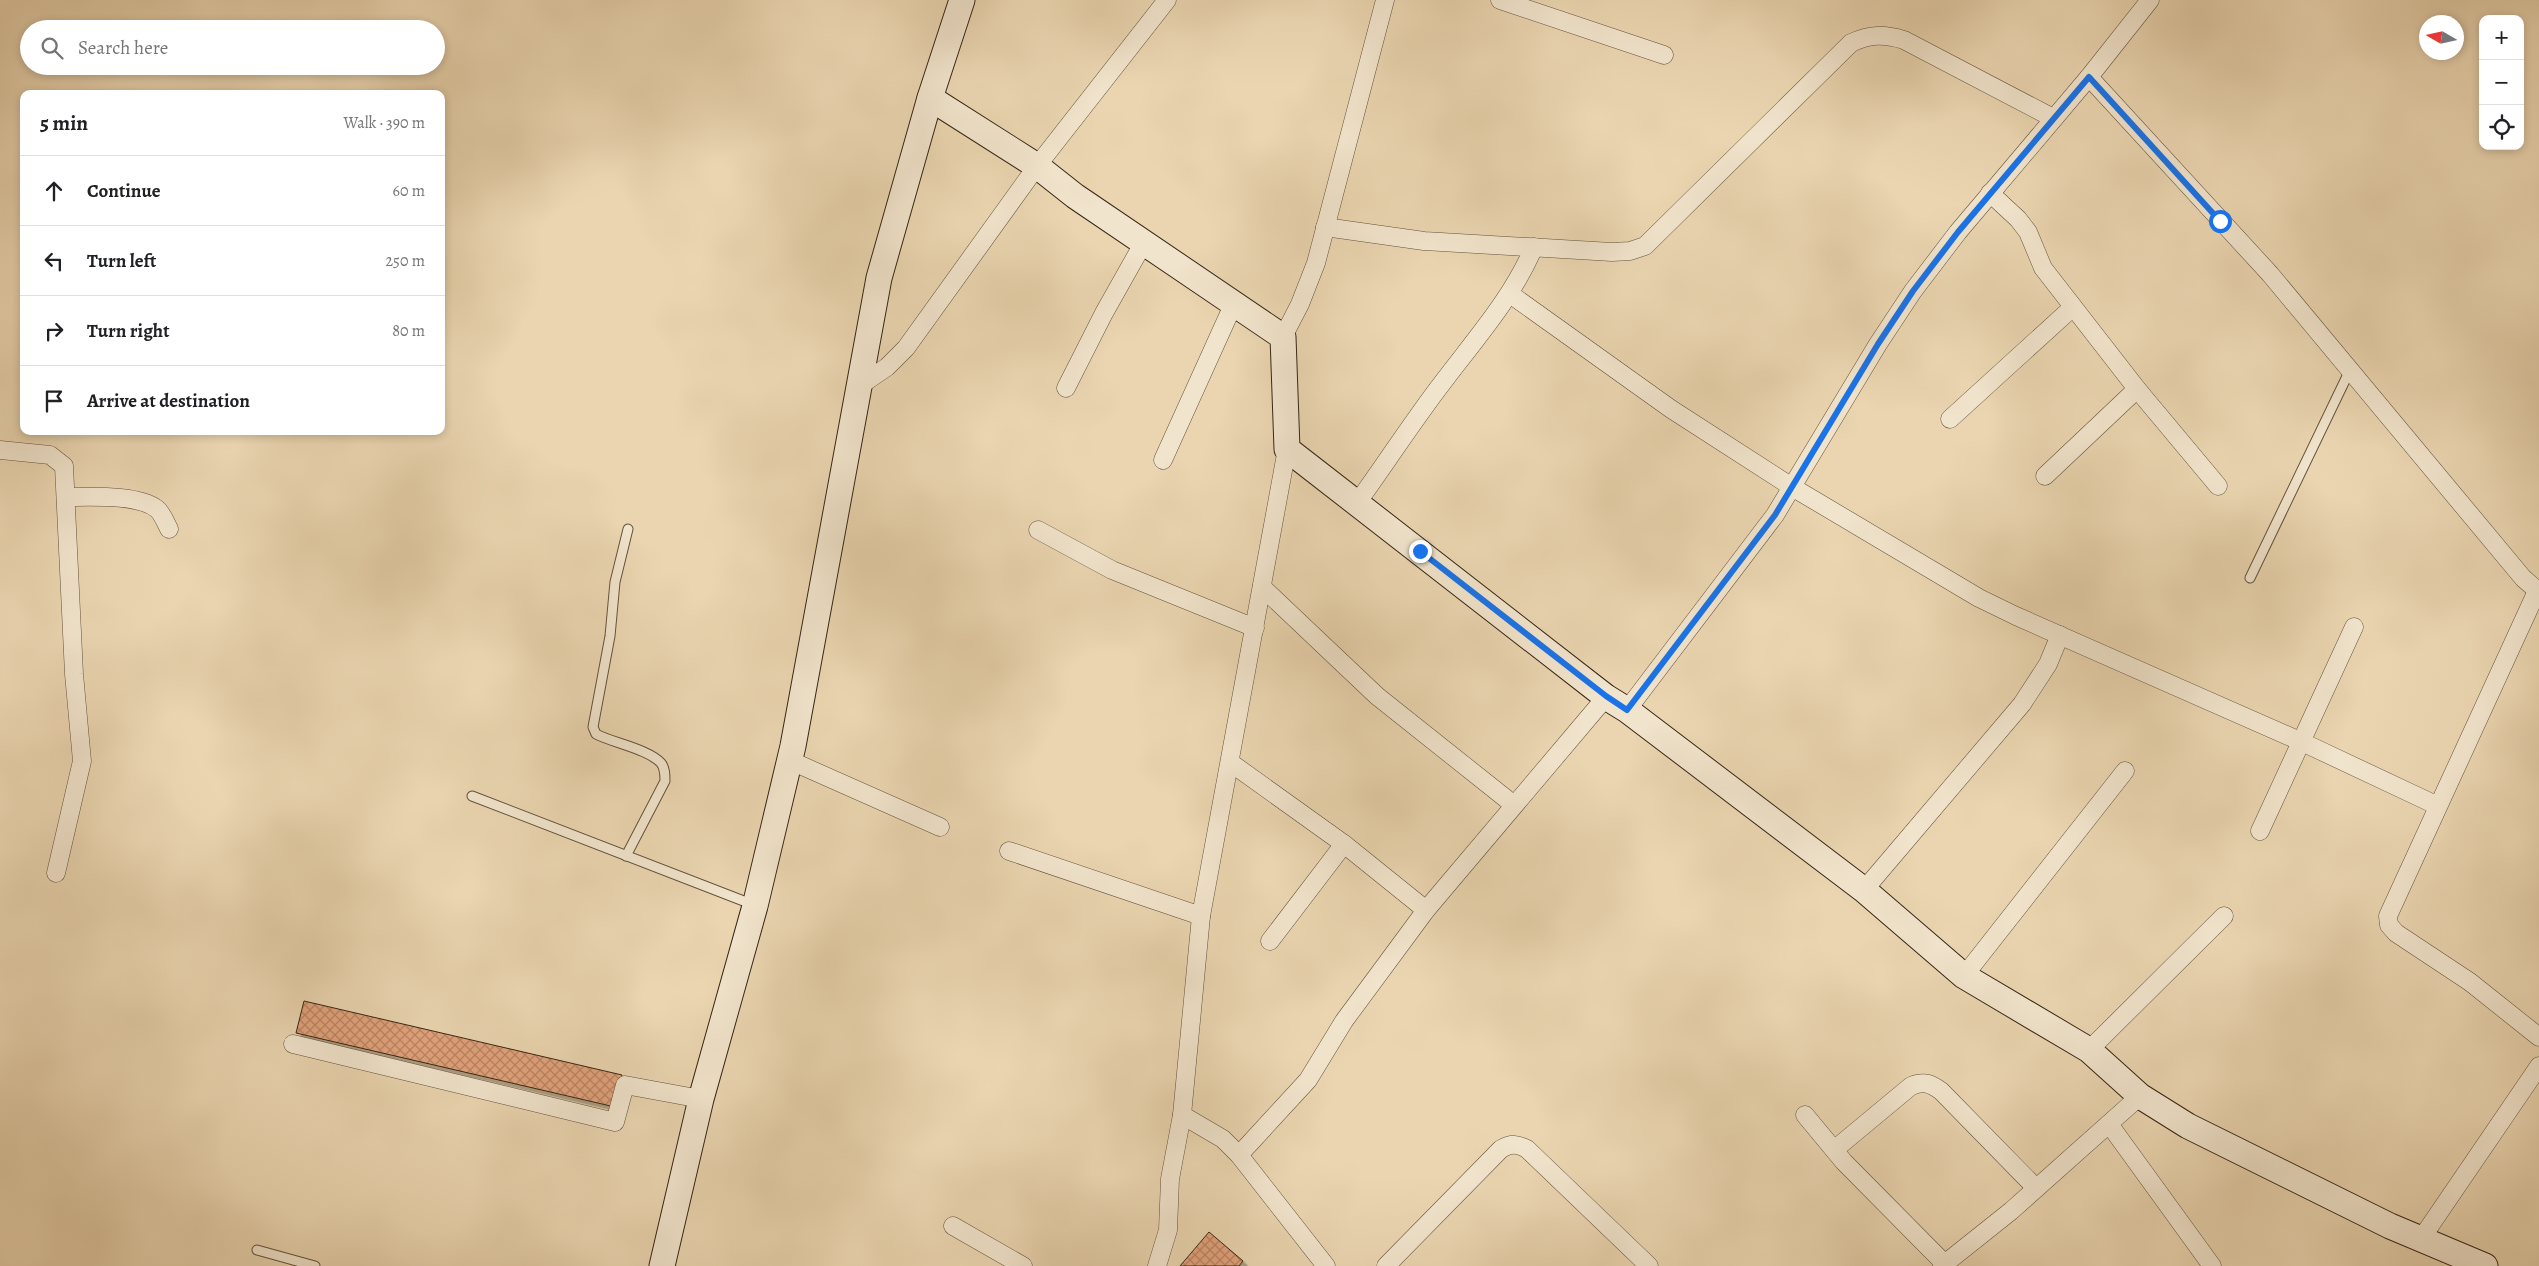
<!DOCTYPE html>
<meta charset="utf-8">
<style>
:root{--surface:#fff;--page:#f2f2f2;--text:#202124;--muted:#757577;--line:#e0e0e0}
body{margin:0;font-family:Alegreya,serif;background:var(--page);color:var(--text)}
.controls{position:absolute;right:15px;top:15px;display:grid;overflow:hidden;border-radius:10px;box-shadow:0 2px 8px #0003}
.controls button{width:45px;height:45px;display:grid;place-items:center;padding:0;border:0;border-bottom:1px solid var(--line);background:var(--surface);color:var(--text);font:25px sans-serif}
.compass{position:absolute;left:2419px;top:15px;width:45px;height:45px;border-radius:50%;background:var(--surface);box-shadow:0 2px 8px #0003;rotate:279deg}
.stop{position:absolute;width:15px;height:15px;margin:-11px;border:4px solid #1a73e8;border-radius:50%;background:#fff}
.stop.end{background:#1a73e8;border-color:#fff;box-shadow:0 1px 5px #0008}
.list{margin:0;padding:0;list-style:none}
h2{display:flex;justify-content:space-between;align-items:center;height:65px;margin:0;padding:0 20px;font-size:21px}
h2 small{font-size:16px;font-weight:400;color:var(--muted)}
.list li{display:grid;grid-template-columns:32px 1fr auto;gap:15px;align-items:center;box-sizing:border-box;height:70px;padding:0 20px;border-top:1px solid var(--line)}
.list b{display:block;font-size:19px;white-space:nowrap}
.list em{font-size:16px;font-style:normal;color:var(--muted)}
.icon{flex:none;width:28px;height:28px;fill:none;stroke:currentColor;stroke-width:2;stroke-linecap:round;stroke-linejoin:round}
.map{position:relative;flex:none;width:2539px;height:1266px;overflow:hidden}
.search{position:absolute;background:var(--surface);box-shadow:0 2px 8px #0003;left:20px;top:20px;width:425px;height:55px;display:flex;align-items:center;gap:12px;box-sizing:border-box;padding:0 18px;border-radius:28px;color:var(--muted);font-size:19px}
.panel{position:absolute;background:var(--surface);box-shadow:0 2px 8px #0003;left:20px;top:90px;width:425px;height:345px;border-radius:10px}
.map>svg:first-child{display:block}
.building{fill:url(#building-cross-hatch);stroke:#362615;filter:url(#shadow)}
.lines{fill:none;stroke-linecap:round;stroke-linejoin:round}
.lane-casing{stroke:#63523c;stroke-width:11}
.street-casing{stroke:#63523c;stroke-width:19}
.secondary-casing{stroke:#362615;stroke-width:27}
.lane{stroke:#f1e4cc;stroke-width:9}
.street{stroke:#f1e4cc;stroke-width:18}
.secondary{stroke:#f1e4cc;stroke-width:25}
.route{stroke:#1a73e8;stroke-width:6}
</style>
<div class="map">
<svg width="2539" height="1266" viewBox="0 0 2539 1266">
<defs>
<pattern id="building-cross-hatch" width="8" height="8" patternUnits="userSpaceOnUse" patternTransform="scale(1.25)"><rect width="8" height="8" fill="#e3a37c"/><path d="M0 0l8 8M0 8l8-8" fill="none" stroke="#b98564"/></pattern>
<filter id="shadow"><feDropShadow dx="4.5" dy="4.5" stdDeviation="0" flood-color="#0004"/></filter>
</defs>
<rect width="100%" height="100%" fill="#ead5b0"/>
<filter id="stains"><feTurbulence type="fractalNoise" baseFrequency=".004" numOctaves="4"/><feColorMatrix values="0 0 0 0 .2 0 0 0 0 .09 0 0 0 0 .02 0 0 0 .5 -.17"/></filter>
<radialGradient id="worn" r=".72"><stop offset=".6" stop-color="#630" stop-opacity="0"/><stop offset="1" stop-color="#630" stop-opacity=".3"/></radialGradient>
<g class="building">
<path d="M304 1001 622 1075 615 1107 296 1033Z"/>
<path d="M1209 1232 1243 1261 1239 1266H1180Z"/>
</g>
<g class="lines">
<defs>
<g id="lane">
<path d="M2250 578 2350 370"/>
<path d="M472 796 754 905"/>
<path d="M626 856 665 781C665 775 665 768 661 763 648 749 613 743 596 734L593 727 610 636 615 582 628 529"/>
<path d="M257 1250 315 1266"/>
</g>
<g id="street">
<path d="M1500 0 1664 55"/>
<path d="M2089 77 2270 274 2523 578 2539 592"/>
<path d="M1990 193 2018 219 2028 232 2043 268 2137 389 2218 486"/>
<path d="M1325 227 1424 241 1612 252 1630 251 1645 246 1851 43C1870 34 1884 34 1904 40L2053 118"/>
<path d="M1510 294 1671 409 1792 487 1979 598 2016 616 2302 742 2438 806"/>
<path d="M1283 337 1300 304 1316 263 1385 0"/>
<path d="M859 386 887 367 906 348 1037 166 1167 0"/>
<path d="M1066 388 1104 313 1144 242"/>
<path d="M1950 419 2073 307"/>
<path d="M0 450 50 455 64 466 74 674 82 761 56 873"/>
<path d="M1163 460 1234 303"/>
<path d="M2045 476 2137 389"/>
<path d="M66 497C89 497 139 494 157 509 162 513 166 523 169 529"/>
<path d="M1357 503C1386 463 1413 421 1443 382 1477 337 1512 298 1534 247"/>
<path d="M1038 530 1112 570 1255 628"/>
<path d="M1262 587 1377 696 1514 805"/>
<path d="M2537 591 2388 916 2389 925 2396 933 2470 982 2539 1037"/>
<path d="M1627 710 1775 515 1878 344 1913 291 1958 232 2089 77 2150 0"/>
<path d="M789 760 940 827"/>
<path d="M1231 763 1344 844 1426 910"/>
<path d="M2260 831 2354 627"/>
<path d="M1009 851 1201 916"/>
<path d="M1864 890 2022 704 2048 664 2060 635"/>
<path d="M1270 941 1344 844"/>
<path d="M1964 976 2125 771"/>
<path d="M293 1044 615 1122 625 1085 701 1099"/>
<path d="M2089 1050 2224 916"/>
<path d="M1182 1115 1223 1139 1239 1155 1326 1266"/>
<path d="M1805 1115 1844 1162 1945 1264"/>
<path d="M2109 1124 2212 1266"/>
<path d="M1834 1150 1911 1086C1924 1081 1930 1083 1941 1091L2036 1188"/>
<path d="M1239 1155 1308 1080 1344 1021 1426 910 1606 697"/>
<path d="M953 1226 1023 1266"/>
<path d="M2421 1239 2539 1066"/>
<path d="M1157 1266 1168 1230 1170 1179 1182 1115 1201 916 1287 449"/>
<path d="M1386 1266 1501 1149C1512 1143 1517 1144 1527 1149L1649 1266"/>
<path d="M1942 1266 2011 1211 2140 1096"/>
</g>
<g id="secondary">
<path d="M930 98 1037 166 1075 196 1283 337 1287 449 1606 697 1627 710 1864 890 1964 976 2089 1050 2140 1096 2188 1126 2390 1226 2485 1266"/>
<path d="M662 1266 701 1099 755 906 793 746 879 278 930 98 962 0"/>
</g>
</defs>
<use href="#lane" class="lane-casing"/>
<use href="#street" class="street-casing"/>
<use href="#secondary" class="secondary-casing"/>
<use href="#lane" class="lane"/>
<use href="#street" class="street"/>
<use href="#secondary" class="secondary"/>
</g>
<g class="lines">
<path class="route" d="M1420 551 1606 696 1627 710 1775 515 1878 344 1913 291 1958 232 2089 77 2220 221"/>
</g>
<rect width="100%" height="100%" filter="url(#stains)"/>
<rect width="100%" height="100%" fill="url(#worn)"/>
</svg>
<div class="controls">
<button>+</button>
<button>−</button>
<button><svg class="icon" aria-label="locate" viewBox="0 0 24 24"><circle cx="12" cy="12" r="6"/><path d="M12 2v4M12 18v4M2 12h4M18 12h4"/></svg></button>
</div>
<svg class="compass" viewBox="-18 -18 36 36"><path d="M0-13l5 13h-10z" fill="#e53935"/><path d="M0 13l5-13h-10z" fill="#757577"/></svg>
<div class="stop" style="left:2220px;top:221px"></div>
<div class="stop end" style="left:1420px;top:551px"></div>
<div class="search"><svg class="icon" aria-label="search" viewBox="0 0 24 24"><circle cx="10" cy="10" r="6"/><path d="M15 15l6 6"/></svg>Search here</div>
<section class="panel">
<h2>5 min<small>Walk · 390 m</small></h2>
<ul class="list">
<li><svg class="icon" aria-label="ahead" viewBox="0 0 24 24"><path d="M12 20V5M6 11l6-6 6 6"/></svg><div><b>Continue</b></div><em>60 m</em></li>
<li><svg class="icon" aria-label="left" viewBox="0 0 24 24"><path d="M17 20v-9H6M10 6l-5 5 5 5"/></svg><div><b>Turn left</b></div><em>250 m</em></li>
<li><svg class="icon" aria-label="right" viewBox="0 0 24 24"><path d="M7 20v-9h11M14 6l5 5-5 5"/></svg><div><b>Turn right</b></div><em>80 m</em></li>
<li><svg class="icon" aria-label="arrive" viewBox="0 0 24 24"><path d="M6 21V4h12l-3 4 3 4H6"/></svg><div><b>Arrive at destination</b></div></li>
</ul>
</section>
</div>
